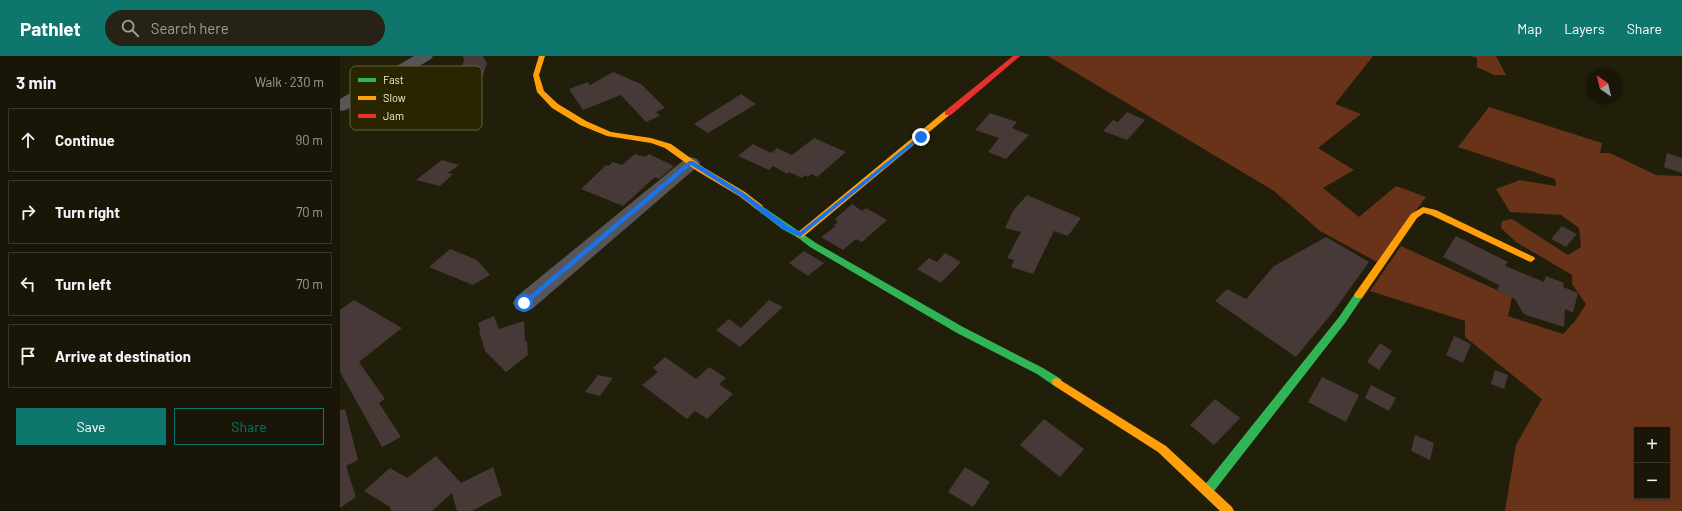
<!DOCTYPE html>
<meta charset="utf-8">
<style>
:root{--surface:#191608;--page:#262316;--text:#f1f3f6;--muted:#9f9f9c;--line:#373529;--accent:#0f766e}
body{margin:0;font-family:Barlow,sans-serif;background:var(--page);color:var(--text)}
.controls{position:absolute;right:12px;bottom:12px;display:grid;overflow:hidden;border-radius:0px;box-shadow:0 1px 3px #0004}
.controls button{width:36px;height:36px;display:grid;place-items:center;padding:0;border:0;border-bottom:1px solid var(--line);background:var(--surface);color:var(--text);font:20px sans-serif}
.compass{position:absolute;left:1246px;top:12px;width:36px;height:36px;border-radius:50%;background:var(--surface);box-shadow:0 1px 3px #0004;rotate:326deg}
.stop{position:absolute;width:12px;height:12px;margin:-9px;border:3px solid #1a73e8;border-radius:50%;background:#fff}
.stop.end{background:#1a73e8;border-color:#fff;box-shadow:0 1px 4px #0008}
.list{margin:0;padding:0;list-style:none}
h2{display:flex;justify-content:space-between;align-items:center;height:52px;margin:0;padding:0 16px;font-size:17px}
h2 small{font-size:13px;font-weight:400;color:var(--muted)}
.list li{display:grid;grid-template-columns:26px 1fr auto;gap:12px;align-items:center;box-sizing:border-box;height:64px;margin:0 8px 8px;padding:0 8px;border:1px solid var(--line);border-radius:0px}
.list b{display:block;font-size:15px;white-space:nowrap}
.list em{font-size:13px;font-style:normal;color:var(--muted)}
.actions{display:flex;gap:8px;padding:12px 16px}
.actions a{flex:1;padding:9px 0;border:1px solid var(--accent);border-radius:0px;text-align:center;font-size:14px;color:var(--accent)}
.actions .main{background:var(--accent);color:#fff}
.icon{flex:none;width:22px;height:22px;fill:none;stroke:currentColor;stroke-width:2;stroke-linecap:round;stroke-linejoin:round}
.map{position:relative;flex:none;width:1342px;height:455px;overflow:hidden}
header{display:flex;align-items:center;gap:24px;box-sizing:border-box;height:56px;padding:0 20px;background:var(--accent);color:#fff}
header strong{font-size:19px}
nav{display:flex;gap:22px;margin-inline-start:auto;font-size:14px}
.search{width:280px;height:36px;background:var(--page);display:flex;align-items:center;gap:10px;box-sizing:border-box;padding:0 14px;border-radius:22px;color:var(--muted);font-size:15px}
main{display:flex}
aside{flex:1;background:var(--surface)}
.map>svg:first-child{display:block}
.green{fill:#69331a;fill-rule:evenodd}
.building{fill:#473937}
.lines{fill:none;stroke-linecap:round;stroke-linejoin:round}
.street{fill:#565558;fill-rule:evenodd}
.fast{fill:#30b455;fill-rule:evenodd}
.slow{fill:#ff9f0a;fill-rule:evenodd}
.jam{fill:#e5322d;fill-rule:evenodd}
.route{fill:#1a73e8}
.key{fill:#2a2501;stroke:#66613e;stroke-width:1}
.key-label{font-size:11px;fill:#f2edcc}
</style>
<header>
<strong>Pathlet</strong>
<div class="search"><svg class="icon" aria-label="search" viewBox="0 0 24 24"><circle cx="10" cy="10" r="6"/><path d="M15 15l6 6"/></svg>Search here</div>
<nav><a>Map</a><a>Layers</a><a>Share</a></nav>
</header>
<main>
<aside>
<h2>3 min<small>Walk · 230 m</small></h2>
<ul class="list">
<li><svg class="icon" aria-label="ahead" viewBox="0 0 24 24"><path d="M12 20V5M6 11l6-6 6 6"/></svg><div><b>Continue</b></div><em>90 m</em></li>
<li><svg class="icon" aria-label="right" viewBox="0 0 24 24"><path d="M7 20v-9h11M14 6l5 5-5 5"/></svg><div><b>Turn right</b></div><em>70 m</em></li>
<li><svg class="icon" aria-label="left" viewBox="0 0 24 24"><path d="M17 20v-9H6M10 6l-5 5 5 5"/></svg><div><b>Turn left</b></div><em>70 m</em></li>
<li><svg class="icon" aria-label="arrive" viewBox="0 0 24 24"><path d="M6 21V4h12l-3 4 3 4H6"/></svg><div><b>Arrive at destination</b></div></li>
</ul>
<div class="actions"><a class="main">Save</a><a>Share</a></div>
</aside>
<div class="map">
<svg width="1342" height="455" viewBox="0 0 1342 455">
<rect width="100%" height="100%" fill="#211e0a"/>
<g class="green">
<path d="M708 0H1033L995 48 1021 58 978 92 1014 114 983 132 1019 161 1056 130 1086 141 1037 206 980 175 934 135Z"/>
<path d="M1131 0H1156L1166 19H1154L1137 11V2Z"/>
<path d="M1149 51 1262 87 1260 97H1270L1316 119 1342 120V455H1165L1176 389 1202 343 1125 281V265L1030 235 1061 190 1172 241 1168 260 1223 278 1235 265 1246 248 1232 228V219L1176 186 1161 172 1162 165 1172 163 1228 199 1241 191 1239 172 1221 159 1170 156 1156 133 1180 124 1216 130 1215 123 1118 91ZM1297 374H1327V440H1297Z"/>
</g>
<g class="building">
<path d="M123 0H143L147 7 143 19 118 23 124 4Z"/>
<path d="M273 16 301 28 325 52 316 56 320 60 306 66 281 39 243 54 229 33 248 26 250 29Z"/>
<path d="M401 38 416 48 368 77 354 68Z"/>
<path d="M787 56 805 64 787 84 763 75 773 64 778 66Z"/>
<path d="M650 57 677 66 672 72 689 79 666 103 648 96 659 82 635 74Z"/>
<path d="M474 82 506 96 477 121 471 118 468 121 465 119 462 122 449 116 447 118 433 110 429 114 398 100 413 88 431 97 437 92 452 99Z"/>
<path d="M1327 97 1342 102V117L1324 111Z"/>
<path d="M295 98 305 101 309 98 334 110 319 123 315 121 283 150 241 133 266 109 269 110 273 106 282 109Z"/>
<path d="M102 104 119 109 108 117 113 118 100 130 76 124Z"/>
<path d="M687 139 741 162 728 180 714 175 693 218 671 211 674 204 667 202 681 176 665 172 673 155Z"/>
<path d="M512 148 522 155 526 152 547 164 522 186 516 183 503 194 481 181 496 170 494 169 498 166 495 163Z"/>
<path d="M1222 170 1237 178 1226 191 1211 183Z"/>
<path d="M1116 180 1168 206 1165 210 1204 226 1206 220 1224 227 1223 231 1238 237 1233 257 1225 253 1224 271 1186 259 1183 257 1175 243 1157 234 1159 229 1103 201Z"/>
<path d="M986 181 1029 206 993 256 956 301 875 245 887 233 906 243 934 210Z"/>
<path d="M110 193 137 204 150 219 133 229 89 211Z"/>
<path d="M464 195 484 207 468 220 449 207Z"/>
<path d="M605 197 621 206 601 227 577 213 589 202 597 206Z"/>
<path d="M14 244 62 272 19 306 45 343 39 347 61 381 42 391 0 316V254Z"/>
<path d="M429 244 443 251 400 291 376 274 389 263 401 272Z"/>
<path d="M154 260 159 273 184 265 185 285H187L188 299 166 316 145 295 139 275 140 274 138 267Z"/>
<path d="M1114 280 1131 288 1123 307 1106 299Z"/>
<path d="M1040 287 1052 295 1039 314 1027 306Z"/>
<path d="M325 301 356 323 369 311 386 322 379 328 393 338 367 363 355 355 347 363 302 329 318 316 313 312Z"/>
<path d="M1155 314 1168 319 1164 333 1151 328Z"/>
<path d="M258 319 273 322 260 340 245 336Z"/>
<path d="M982 321 1019 339 1006 366 968 346Z"/>
<path d="M1031 329 1056 342 1049 355 1025 342Z"/>
<path d="M875 343 900 362 874 389 850 369Z"/>
<path d="M5 353 18 404 6 410 16 441 0 452V354Z"/>
<path d="M704 363 744 393 720 421 680 389Z"/>
<path d="M1075 379 1094 387 1090 404 1071 395Z"/>
<path d="M96 400 121 427 153 411 162 439 132 455H117L112 437 92 455H51L50 451 24 435 50 412 67 422Z"/>
<path d="M625 411 650 426 633 451 608 436Z"/>
</g>
<g class="lines">
<g class="street">
<path d="M74 0H93L91 3 6 54 0 55V43Z"/>
<path d="M351 101 357 103 360 107 357 111 192 253 184 256 176 253 173 247 176 241 345 103Z"/>
</g>
<g class="fast">
<path d="M419 148 476 187 623 271 703 312 721 323 722 326 721 329 717 330 713 329 697 318 617 277 470 191 457 181 442 173 416 153 415 151 416 149Z"/>
<path d="M1019 235 1022 236 1024 239 1005 267 871 439 867 440 863 439 861 435 863 431 999 261 1016 236Z"/>
</g>
<g class="slow">
<path d="M199 0H205L199 19 204 35 218 48 246 65 271 76 311 82 331 88 363 111 405 136 422 149 423 151 422 153H416L399 140 357 115 325 92 311 87 267 80 240 69 212 52 197 36 193 19Z"/>
<path d="M605 55H611L612 57 463 181H457L456 179 457 177Z"/>
<path d="M1083 151 1096 154 1194 201 1195 203 1191 206 1188 205 1091 159 1084 157 1077 162 1022 242H1016L1014 239 1016 236 1071 158Z"/>
<path d="M717 322 826 390 892 451 894 455H880L818 396 713 329 712 326 713 323Z"/>
</g>
<path class="jam" d="M673 0H680L611 59H605V55Z"/>
</g>
<path class="route" d="M579 80 583 81 460 181 443 173 400 140 351 109 187 248 184 249 181 247 349 105H353L404 137 448 170 460 176Z"/>
<rect x="10" y="10" width="132" height="64" rx="6" class="key"/>
<rect x="18" y="22" width="18" height="4" fill="#30b455"/>
<rect x="18" y="40" width="18" height="4" fill="#ff9f0a"/>
<rect x="18" y="58" width="18" height="4" fill="#e5322d"/>
<g class="key-label">
<text x="43" y="28">Fast</text>
<text x="43" y="46">Slow</text>
<text x="43" y="64">Jam</text>
</g>
</svg>
<div class="controls">
<button>+</button>
<button>−</button>
</div>
<svg class="compass" viewBox="-18 -18 36 36"><path d="M0-13l5 13h-10z" fill="#e53935"/><path d="M0 13l5-13h-10z" fill="#9f9f9c"/></svg>
<div class="stop" style="left:184px;top:247px"></div>
<div class="stop end" style="left:581px;top:81px"></div>
</div>
</main>
